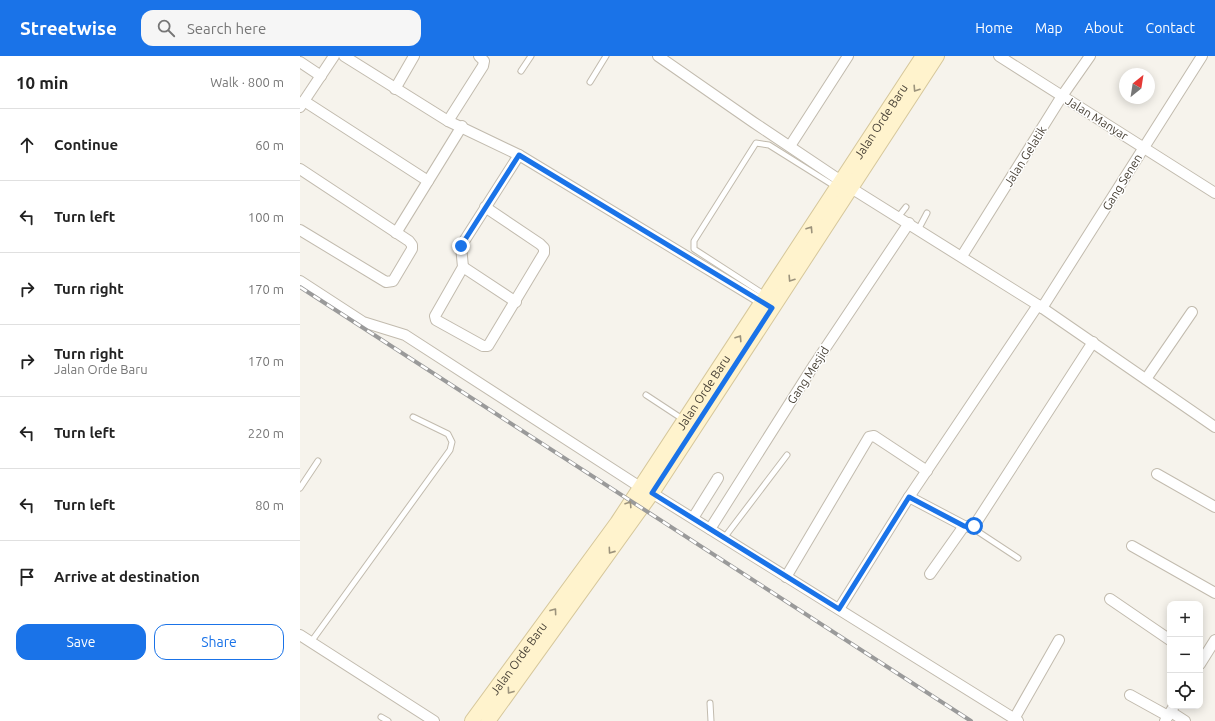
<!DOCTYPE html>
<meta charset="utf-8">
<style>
:root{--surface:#fff;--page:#f6f6f6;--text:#222;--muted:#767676;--line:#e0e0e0;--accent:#1a73e8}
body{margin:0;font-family:Ubuntu,sans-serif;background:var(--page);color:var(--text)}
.controls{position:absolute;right:12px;bottom:12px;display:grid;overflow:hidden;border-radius:8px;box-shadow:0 2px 10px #0003}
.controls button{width:36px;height:36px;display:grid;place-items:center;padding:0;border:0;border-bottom:1px solid var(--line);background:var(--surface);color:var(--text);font:20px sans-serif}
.compass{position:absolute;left:819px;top:12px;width:36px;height:36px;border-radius:50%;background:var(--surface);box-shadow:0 2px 10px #0003;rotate:30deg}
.stop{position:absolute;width:12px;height:12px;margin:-9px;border:3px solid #1a73e8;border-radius:50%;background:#fff}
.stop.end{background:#1a73e8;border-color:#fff;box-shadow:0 1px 4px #0008}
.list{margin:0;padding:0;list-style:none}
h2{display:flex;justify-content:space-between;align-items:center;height:52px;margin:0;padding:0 16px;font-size:17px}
h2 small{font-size:13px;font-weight:400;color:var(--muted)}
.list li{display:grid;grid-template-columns:26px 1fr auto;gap:12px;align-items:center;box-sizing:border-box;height:72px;padding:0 16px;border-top:1px solid var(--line)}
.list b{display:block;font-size:15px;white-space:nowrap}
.list p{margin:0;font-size:13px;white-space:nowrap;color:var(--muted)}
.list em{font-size:13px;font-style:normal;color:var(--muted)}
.actions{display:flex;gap:8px;padding:12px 16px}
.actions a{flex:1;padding:9px 0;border:1px solid var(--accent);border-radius:12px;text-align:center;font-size:14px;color:var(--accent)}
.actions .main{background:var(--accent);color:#fff}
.icon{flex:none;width:22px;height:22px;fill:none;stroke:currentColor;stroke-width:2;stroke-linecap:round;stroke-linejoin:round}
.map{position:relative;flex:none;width:915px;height:665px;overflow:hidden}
header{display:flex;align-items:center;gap:24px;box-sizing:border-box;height:56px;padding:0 20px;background:var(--accent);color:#fff}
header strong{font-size:19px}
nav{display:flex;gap:22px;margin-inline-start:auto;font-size:14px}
.search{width:280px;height:36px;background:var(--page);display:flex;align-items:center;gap:10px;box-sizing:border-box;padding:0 14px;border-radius:12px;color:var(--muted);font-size:15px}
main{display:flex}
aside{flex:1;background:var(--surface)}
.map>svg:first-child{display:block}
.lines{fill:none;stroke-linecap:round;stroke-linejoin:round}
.lane-casing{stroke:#c2bbae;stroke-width:7}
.street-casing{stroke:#c2bbae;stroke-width:12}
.secondary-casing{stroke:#d6c79b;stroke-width:16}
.lane{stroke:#fff;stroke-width:5}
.street{stroke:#fff;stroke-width:10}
.secondary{stroke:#fff3cd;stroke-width:14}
.rail-casing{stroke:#9a9a9a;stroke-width:4}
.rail{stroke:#fff;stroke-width:2.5;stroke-dasharray:8;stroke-linecap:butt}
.oneway{stroke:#9c937c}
.route{stroke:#1a73e8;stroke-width:5}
.labels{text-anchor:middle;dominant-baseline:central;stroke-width:3;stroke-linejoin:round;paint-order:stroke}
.street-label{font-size:12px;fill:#4b4439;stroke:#fff}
</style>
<header>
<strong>Streetwise</strong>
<div class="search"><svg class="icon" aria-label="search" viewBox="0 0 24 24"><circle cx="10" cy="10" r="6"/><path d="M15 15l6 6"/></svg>Search here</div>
<nav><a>Home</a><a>Map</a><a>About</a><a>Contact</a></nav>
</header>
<main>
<aside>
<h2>10 min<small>Walk · 800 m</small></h2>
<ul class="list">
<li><svg class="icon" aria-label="ahead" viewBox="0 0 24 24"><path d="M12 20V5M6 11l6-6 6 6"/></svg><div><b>Continue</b></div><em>60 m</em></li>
<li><svg class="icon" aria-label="left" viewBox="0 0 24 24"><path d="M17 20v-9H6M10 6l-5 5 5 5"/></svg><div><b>Turn left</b></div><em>100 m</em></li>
<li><svg class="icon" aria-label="right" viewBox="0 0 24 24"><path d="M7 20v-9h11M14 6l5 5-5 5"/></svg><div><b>Turn right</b></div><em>170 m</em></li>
<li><svg class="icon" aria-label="right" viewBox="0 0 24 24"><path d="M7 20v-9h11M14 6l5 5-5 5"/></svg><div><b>Turn right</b><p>Jalan Orde Baru</p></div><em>170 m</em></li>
<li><svg class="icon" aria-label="left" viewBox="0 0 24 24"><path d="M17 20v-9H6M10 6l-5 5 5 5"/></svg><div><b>Turn left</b></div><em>220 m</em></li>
<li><svg class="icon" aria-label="left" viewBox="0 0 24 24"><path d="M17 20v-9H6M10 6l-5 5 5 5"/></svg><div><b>Turn left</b></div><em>80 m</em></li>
<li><svg class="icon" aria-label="arrive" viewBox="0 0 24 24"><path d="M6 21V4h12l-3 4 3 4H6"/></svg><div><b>Arrive at destination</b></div></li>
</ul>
<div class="actions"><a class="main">Save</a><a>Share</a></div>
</aside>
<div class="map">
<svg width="915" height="665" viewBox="0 0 915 665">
<rect width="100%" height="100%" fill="#f6f3ec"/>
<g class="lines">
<defs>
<g id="lane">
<path d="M221 15 231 0"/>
<path d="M290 26 306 0"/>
<path d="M599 160 606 151"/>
<path d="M618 174 627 157"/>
<path d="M465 239 394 193V185L456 87 469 89 536 131"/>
<path d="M346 339 384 364"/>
<path d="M0 432 18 405"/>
<path d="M671 471 718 502"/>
<path d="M424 482 487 399"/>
<path d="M11 586 150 394 152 386 148 378 113 361"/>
<path d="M410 647 411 665"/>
<path d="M81 661 88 665"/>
</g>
<g id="street">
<path d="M44 0 148 65 219 99 467 249"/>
<path d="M358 0 453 66 541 125"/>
<path d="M699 0 915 137"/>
<path d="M0 6 21 20"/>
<path d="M95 33 114 0"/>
<path d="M4 45 128 125"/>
<path d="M0 51 34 0"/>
<path d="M148 65 183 10 184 5 179 0"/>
<path d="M490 90 548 0"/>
<path d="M0 113 109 185 112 189V193L93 225 86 226 0 174"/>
<path d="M551 132 738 249 915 371"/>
<path d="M185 151 240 188 244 192V197L188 290H183L136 264 135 260 163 211 161 190 219 99"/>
<path d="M96 177 162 70"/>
<path d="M662 200 762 40 790 0"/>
<path d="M163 211 216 246"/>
<path d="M0 225 63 266 105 279 340 431"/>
<path d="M742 252 902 0"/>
<path d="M846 323 892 256"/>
<path d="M857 418 915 451"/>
<path d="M352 437 718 665"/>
<path d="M609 441 664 470 671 471 674 470 793 286"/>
<path d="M393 462 418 422"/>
<path d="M410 473 514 309 609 167"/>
<path d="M832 490 915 537"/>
<path d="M630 518 664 470"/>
<path d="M486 521 569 381 574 380 627 415"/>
<path d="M810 543 870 584"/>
<path d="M539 553 609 441 738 249"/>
<path d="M0 579 134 665"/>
<path d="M900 608 915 584"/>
<path d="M830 639 868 660"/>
<path d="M871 656 885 665"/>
<path d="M714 663 759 584"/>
<path d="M865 665 874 650"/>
</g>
<g id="secondary">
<path id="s1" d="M172 665 317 467 623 0"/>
<path d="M188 665 352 437 637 0"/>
</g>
</defs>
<use href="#lane" class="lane-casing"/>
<use href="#street" class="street-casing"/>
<use href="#secondary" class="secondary-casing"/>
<use href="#lane" class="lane"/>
<use href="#street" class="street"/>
<use href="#secondary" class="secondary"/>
<defs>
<path id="rail" d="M0 231 671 665"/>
</defs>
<use href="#rail" class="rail-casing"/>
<use href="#rail" class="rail"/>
</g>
<defs><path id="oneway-chevron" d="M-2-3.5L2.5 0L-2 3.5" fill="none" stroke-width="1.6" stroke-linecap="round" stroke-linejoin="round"/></defs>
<g class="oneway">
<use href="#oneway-chevron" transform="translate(616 33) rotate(123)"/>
<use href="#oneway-chevron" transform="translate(510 173) rotate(-57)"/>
<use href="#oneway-chevron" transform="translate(491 223) rotate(123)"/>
<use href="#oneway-chevron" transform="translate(439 282) rotate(-57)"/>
<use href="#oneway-chevron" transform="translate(329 448) rotate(-57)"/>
<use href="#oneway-chevron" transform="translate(311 495) rotate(125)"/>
<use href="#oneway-chevron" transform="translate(254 555) rotate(-54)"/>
<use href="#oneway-chevron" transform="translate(210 635) rotate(126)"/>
</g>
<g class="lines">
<path class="route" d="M161 190 219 99 472 252 352 437 539 553 609 441 664 470 672 472 674 470"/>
</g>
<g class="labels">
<g class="street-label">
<text transform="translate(797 62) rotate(32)">Jalan Manyar</text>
<text stroke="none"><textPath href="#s1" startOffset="726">Jalan Orde Baru</textPath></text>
<text transform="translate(725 100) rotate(-58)">Jalan Gelatik</text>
<text transform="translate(822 126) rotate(-58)">Gang Senen</text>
<text transform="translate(508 319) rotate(-57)">Gang Mesjid</text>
<text stroke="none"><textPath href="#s1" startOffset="402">Jalan Orde Baru</textPath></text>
<text stroke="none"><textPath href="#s1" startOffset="78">Jalan Orde Baru</textPath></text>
</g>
</g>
</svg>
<div class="controls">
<button>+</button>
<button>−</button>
<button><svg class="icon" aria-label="locate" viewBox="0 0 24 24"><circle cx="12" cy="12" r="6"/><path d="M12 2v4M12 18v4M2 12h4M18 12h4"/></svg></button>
</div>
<svg class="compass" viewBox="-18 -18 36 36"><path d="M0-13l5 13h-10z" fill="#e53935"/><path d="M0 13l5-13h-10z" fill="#767676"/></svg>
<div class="stop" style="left:674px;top:470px"></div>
<div class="stop end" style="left:161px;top:190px"></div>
</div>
</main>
